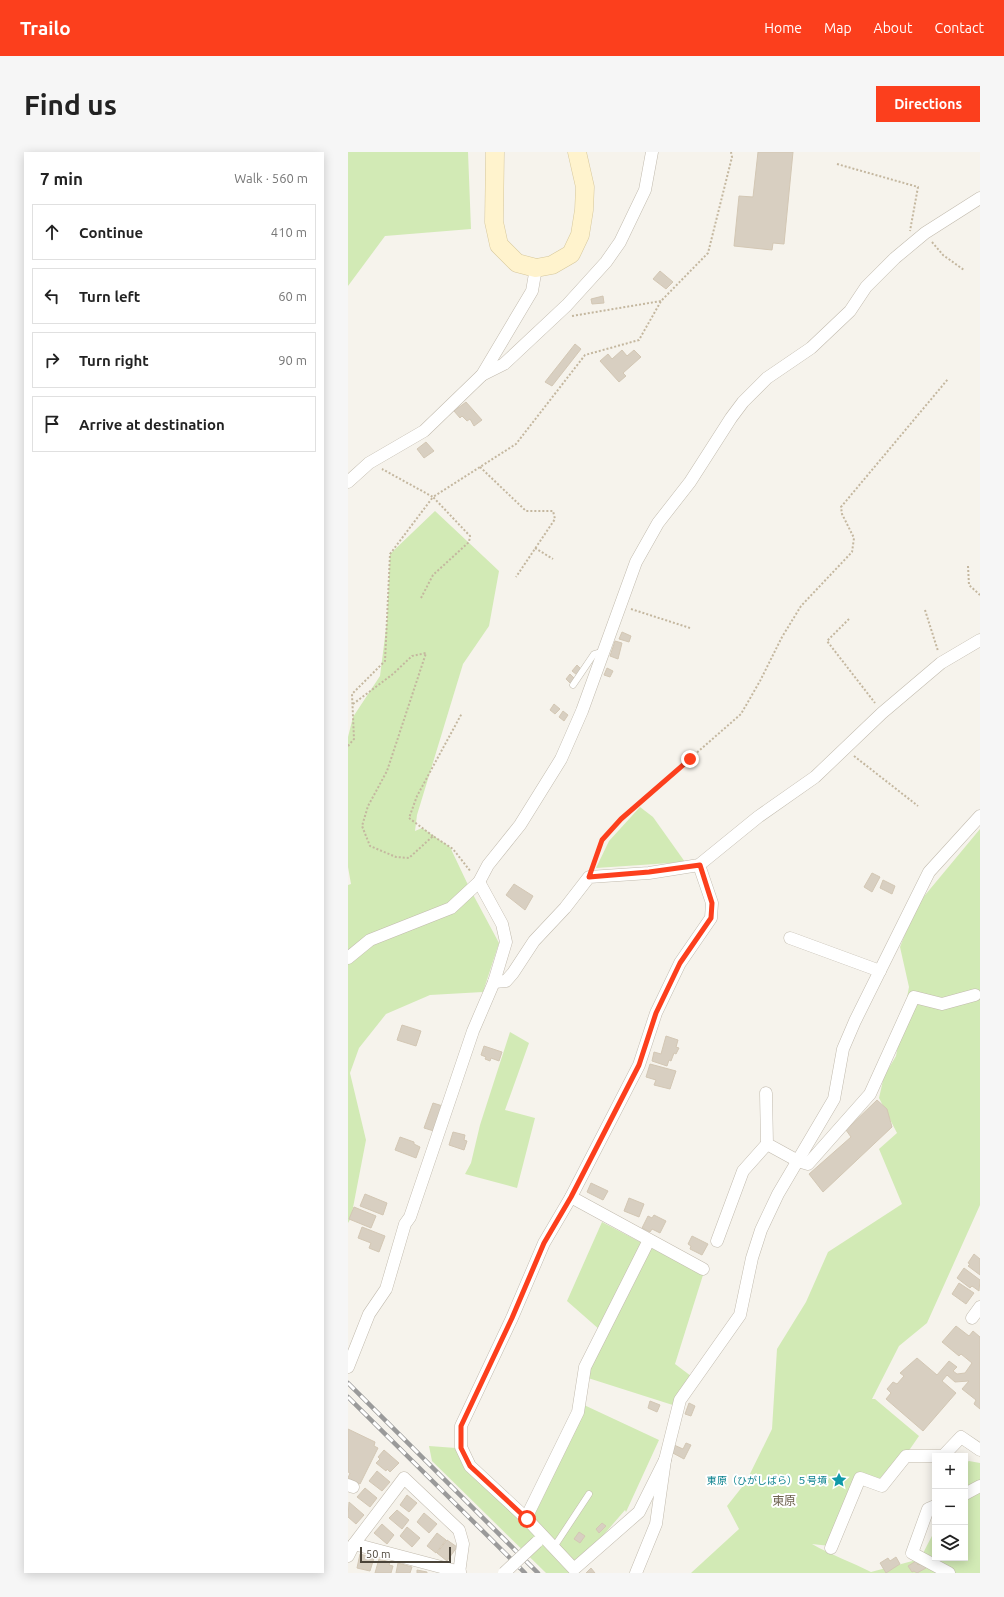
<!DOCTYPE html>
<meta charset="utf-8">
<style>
:root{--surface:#fff;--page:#f6f6f6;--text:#222;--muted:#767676;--line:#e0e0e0;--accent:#fc3f1d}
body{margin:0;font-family:Ubuntu,"Noto Sans JP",sans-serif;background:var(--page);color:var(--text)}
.controls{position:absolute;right:12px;bottom:12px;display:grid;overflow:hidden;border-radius:0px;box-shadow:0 2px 10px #0003}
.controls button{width:36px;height:36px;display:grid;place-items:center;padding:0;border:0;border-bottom:1px solid var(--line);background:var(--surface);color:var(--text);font:20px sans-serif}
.scale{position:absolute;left:12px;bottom:10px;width:91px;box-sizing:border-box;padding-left:4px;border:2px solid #4b4439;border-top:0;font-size:11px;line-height:14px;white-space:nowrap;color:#4b4439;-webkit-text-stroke:3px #fff;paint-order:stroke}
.stop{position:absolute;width:12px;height:12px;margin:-9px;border:3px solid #fc3f1d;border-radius:50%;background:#fff}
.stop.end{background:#fc3f1d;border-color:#fff;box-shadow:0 1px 4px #0008}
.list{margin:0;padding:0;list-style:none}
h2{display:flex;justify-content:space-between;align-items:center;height:52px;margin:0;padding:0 16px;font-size:17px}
h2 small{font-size:13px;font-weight:400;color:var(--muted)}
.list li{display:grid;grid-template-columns:26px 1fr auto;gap:12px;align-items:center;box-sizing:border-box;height:56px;margin:0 8px 8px;padding:0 8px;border:1px solid var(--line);border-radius:0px}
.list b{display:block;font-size:15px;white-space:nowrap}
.list em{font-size:13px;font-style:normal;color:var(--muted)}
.icon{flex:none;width:22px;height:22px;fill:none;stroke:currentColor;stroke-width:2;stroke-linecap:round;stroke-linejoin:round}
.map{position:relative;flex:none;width:632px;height:1421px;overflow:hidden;border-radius:0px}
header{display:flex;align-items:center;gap:24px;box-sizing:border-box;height:56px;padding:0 20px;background:var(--accent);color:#fff}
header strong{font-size:19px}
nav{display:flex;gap:22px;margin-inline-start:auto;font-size:14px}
.intro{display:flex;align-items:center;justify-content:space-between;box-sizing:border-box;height:96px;padding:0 24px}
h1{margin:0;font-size:28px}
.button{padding:10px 18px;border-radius:0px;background:var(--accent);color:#fff;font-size:14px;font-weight:700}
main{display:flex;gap:24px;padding:0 24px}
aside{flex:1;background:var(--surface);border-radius:0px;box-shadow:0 2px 10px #0003}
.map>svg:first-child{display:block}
.green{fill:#d2eab5}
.building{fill:#d8cfc1;stroke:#d3c7b4}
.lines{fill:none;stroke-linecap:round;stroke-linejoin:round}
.lane-casing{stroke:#c2bbae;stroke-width:7}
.street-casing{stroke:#c2bbae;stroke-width:13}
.secondary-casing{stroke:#d6c79b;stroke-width:19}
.path{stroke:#c4b79f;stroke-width:2;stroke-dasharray:2 2;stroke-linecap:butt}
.lane{stroke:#fff;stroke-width:6}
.street{stroke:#fff;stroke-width:12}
.secondary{stroke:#fff3cd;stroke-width:18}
.rail-casing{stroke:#9a9a9a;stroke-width:4.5}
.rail{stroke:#fff;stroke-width:3;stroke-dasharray:9;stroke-linecap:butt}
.street-bridge-casing{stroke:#c2bbae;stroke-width:13;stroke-linecap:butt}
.street-bridge{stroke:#fff;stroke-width:12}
.route{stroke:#fc3f1d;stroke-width:5}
.labels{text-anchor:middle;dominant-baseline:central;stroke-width:4;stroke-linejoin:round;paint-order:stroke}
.culture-label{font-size:10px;fill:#0d838f;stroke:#fff;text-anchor:end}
.quarter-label{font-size:12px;fill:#6e6250;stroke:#fff}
</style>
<header>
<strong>Trailo</strong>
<nav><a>Home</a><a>Map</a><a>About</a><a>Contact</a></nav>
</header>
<div class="intro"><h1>Find us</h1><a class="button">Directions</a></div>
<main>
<aside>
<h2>7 min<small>Walk · 560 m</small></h2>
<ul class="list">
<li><svg class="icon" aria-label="ahead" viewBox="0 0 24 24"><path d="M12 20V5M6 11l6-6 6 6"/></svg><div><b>Continue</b></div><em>410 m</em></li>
<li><svg class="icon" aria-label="left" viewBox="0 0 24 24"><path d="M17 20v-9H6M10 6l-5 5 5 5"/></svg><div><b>Turn left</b></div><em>60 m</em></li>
<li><svg class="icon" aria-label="right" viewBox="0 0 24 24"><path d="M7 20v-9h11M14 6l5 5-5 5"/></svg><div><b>Turn right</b></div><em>90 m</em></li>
<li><svg class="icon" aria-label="arrive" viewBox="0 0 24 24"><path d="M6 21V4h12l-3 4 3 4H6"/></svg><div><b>Arrive at destination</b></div></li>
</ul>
</aside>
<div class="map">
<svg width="632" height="1421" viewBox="0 0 632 1421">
<rect width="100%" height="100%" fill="#f6f3ec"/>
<g class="green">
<path d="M0 0H120L123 77 37 84 0 134Z"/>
<path d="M87 359 151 419 141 474 115 512 69 663 67 679 74 676 102 695 121 735 151 791 135 840 82 843 38 862 11 896 2 921 18 988 3 1066 0 1071V733L3 732 0 715V585L5 565 32 524 39 469 42 402Z"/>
<path d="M292 655 305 665 337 710 248 716 261 689Z"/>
<path d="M632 677V1053L579 1171 551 1194 524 1247H527L571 1284 562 1297 530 1328 509 1323 482 1394 464 1392C483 1403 504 1410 523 1420L572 1407 587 1378V1406H617V1311L621 1309 632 1311V1421H343L391 1377 379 1354 398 1330 424 1277 429 1197 458 1150 480 1100 554 1052 531 997 549 981 531 946 536 924 548 904 561 835 552 795 568 754Z"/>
<path d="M162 880 181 891 157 958 187 966 169 1036 117 1022 123 1011 132 973Z"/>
<path d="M254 1070 355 1123 327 1212 347 1227 331 1255 240 1226 252 1178 219 1149Z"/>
<path d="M236 1253 311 1288 278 1360 277 1358 228 1415 179 1367Z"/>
<path d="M81 1294 108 1296 224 1421H198L84 1309Z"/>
</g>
<g class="building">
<path d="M410 0H445L436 92 425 91 424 98 386 94 391 44 405 45Z"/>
<path d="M312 119 325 130 318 137 305 127Z"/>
<path d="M255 144 256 151 244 152 243 147Z"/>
<path d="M227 192 233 197 204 234 197 230Z"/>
<path d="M274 198 279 204 286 198 293 205 275 221 278 224 271 230 252 209 260 202 264 207Z"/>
<path d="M118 250 134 268 126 274 122 267 119 269 114 264 112 266 106 259Z"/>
<path d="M78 290 86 299 76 306 69 297Z"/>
<path d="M274 480 283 484 281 490 271 487Z"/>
<path d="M267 489 274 491 270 507 262 504Z"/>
<path d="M229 513 234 518 229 523 224 519Z"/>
<path d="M259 516 265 519 262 525 256 523Z"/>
<path d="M222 522 227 527 223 532 218 527Z"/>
<path d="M206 552 212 557 207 562 202 558Z"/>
<path d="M215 559 220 563 216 569 211 565Z"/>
<path d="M524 721 532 725 524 740 516 735Z"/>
<path d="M535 728 547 734 544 742 532 736Z"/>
<path d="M166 732 185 744 177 758 158 743Z"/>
<path d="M54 873 73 879 68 894 49 888Z"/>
<path d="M318 884 330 888 328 895 331 896 328 902 326 901 323 909 321 908 319 914 304 909 306 900 313 902Z"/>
<path d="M136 894 154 900 151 909 143 906 142 909 137 907 138 905 133 903Z"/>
<path d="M302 912 328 919 322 937 306 933 308 928 298 925Z"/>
<path d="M529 948 539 957 544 975 475 1040 461 1022 503 985 498 978Z"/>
<path d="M85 951 98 955 89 980 76 976Z"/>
<path d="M105 980 117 983 116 988 119 989 116 998 101 993Z"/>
<path d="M52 985 66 990V992L72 995 68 1006 47 998Z"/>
<path d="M243 1031 260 1039 255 1048 239 1040Z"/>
<path d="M17 1042 39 1051 35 1063 12 1054Z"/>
<path d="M281 1046 296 1052 291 1065 276 1059Z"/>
<path d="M6 1055 28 1064 23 1076 1 1067Z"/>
<path d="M306 1063 318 1069 312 1081 304 1077 302 1080 294 1076 300 1064 304 1066Z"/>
<path d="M14 1075 37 1084 31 1100 21 1096 23 1091 10 1086Z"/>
<path d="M344 1084 360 1092 354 1103 342 1097 343 1094 340 1092Z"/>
<path d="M626 1102 632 1107V1123L620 1114 622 1112 620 1111Z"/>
<path d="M616 1116 632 1128 631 1139 624 1134 622 1136 609 1126Z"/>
<path d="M611 1131 626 1141 618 1152 604 1142Z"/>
<path d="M608 1174 621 1184 625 1179 632 1185V1257L626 1252 628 1248 614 1237 621 1229 607 1230 599 1223 594 1229 608 1241 575 1279 538 1247 543 1241 539 1237 545 1230 549 1232 556 1224 552 1221 569 1206 589 1223 601 1209 609 1215 605 1219 609 1222 617 1221 624 1211 613 1202 611 1204 594 1190Z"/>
<path d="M302 1249 312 1253 309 1260 300 1256Z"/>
<path d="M341 1251 347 1254 343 1264 337 1262Z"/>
<path d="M0 1277 27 1290 26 1294 30 1296 12 1332 0 1326 2 1321 0 1320Z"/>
<path d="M338 1291 343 1293 336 1307 323 1300 326 1293 335 1297Z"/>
<path d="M36 1298 51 1311 42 1320 39 1317 38 1319 28 1311 32 1307 30 1305Z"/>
<path d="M29 1319 42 1330 34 1339 21 1329Z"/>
<path d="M17 1336 29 1346 22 1355 9 1345Z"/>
<path d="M59 1343 69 1351 61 1360 52 1353Z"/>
<path d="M1 1350 16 1363 8 1372 0 1365Z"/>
<path d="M49 1358 61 1368 54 1377 41 1366Z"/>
<path d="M76 1361 89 1372 81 1381 69 1370Z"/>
<path d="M254 1371 258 1374 251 1381 248 1377Z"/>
<path d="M34 1372 46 1383 39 1392 26 1381Z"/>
<path d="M59 1375 72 1386 64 1395 52 1384Z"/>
<path d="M231 1380 237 1384 232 1391 226 1387Z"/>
<path d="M89 1381 98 1388 88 1401 79 1394Z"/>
<path d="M99 1388 109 1395 99 1409 89 1401Z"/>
<path d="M12 1402 26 1406 22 1419 9 1416Z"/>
<path d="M548 1405 552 1412 538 1421 532 1411 540 1406 542 1409Z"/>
<path d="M31 1407 42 1410 41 1413 45 1414 43 1421H27Z"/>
<path d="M568 1409 570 1413 574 1410 578 1416 569 1421 566 1419 564 1420 560 1414Z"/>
<path d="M50 1411 64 1415 62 1421H48Z"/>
<path d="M243 1416 247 1421H238Z"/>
<path d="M69 1418 79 1420V1421H69Z"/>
</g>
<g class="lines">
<defs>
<g id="lane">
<path d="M225 533 246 502 256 499"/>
<path d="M206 1395 241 1342"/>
</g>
<g id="street">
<path d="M134 223 156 212 219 153 258 110 272 90 297 38 304 0"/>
<path d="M0 330 21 311 76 279 134 223 184 139 188 116"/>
<path d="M442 786 532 819"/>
<path d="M0 806 22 788 103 756 131 730 140 713 172 673 213 607 234 559 288 410 310 371 342 330 383 266 395 250 419 226 463 196 502 159 518 135 547 106 577 81 632 46"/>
<path d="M146 830 158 829 165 821 186 789 217 756 241 725 301 721 351 713 410 665 467 625 534 561 593 511 632 488"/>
<path d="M418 941 419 992 450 1009 460 1012 522 942 566 845 594 852 627 843"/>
<path d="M223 1045 355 1117"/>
<path d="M369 1089 395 1019 419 992"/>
<path d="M624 1166 632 1155"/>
<path d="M0 1215 21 1162 38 1137 57 1072 62 1065 125 879 146 830 158 790 154 772 131 730"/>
<path d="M317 1308 291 1360 226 1417 178 1366 122 1314 113 1295V1274L164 1166 196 1091 223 1045 291 913 308 861 332 811 363 766 364 751 351 713"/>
<path d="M0 1333 5 1335"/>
<path d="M617 1342 632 1334"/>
<path d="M587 1354 580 1357 564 1401 601 1421"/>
<path d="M178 1366 230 1260 237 1215 301 1088"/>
<path d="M6 1392 112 1420"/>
<path d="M483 1396 512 1326 534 1334 558 1304H595L613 1285 632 1298"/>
<path d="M0 1404 6 1392 56 1326 111 1378 115 1392 111 1421"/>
<path d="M288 1421 308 1372 317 1308 332 1248 392 1163 404 1106 413 1078 430 1042 486 947 495 897 507 869 581 720 632 664"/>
</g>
<path id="secondary" d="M147 0 146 70 151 93 169 111 188 116 204 113 223 102 232 83 236 58 237 35 229 0"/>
</defs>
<use href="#lane" class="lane-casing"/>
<use href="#street" class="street-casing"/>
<use href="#secondary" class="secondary-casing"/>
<g class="path">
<path d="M489 12 570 35 562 79"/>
<path d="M584 90 595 103 616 118"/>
<path d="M224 164 313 149"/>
<path d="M132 315 178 359H205L207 367 168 425"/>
<path d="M187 396 205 407"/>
<path d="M620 414 621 433 632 443"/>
<path d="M73 446 85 423 121 390 122 384 85 345 168 292 237 203 291 188 313 149 360 101 384 5 383 0"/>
<path d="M283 457 342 476"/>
<path d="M577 458 590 499"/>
<path d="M501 467 479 489 527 551"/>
<path d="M5 552 45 522 64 504 78 501 39 619 20 654 14 674 22 694 48 705 61 706 85 684 105 697 123 720"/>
<path d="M0 594 6 587 4 542 37 509 42 402 85 345 34 317"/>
<path d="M506 604 570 654"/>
<path d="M85 684 61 666 69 644 114 561"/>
<path d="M245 713 254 688 273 667 393 562 412 529 434 485 453 454 504 400 506 386 494 362 493 355 600 227"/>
</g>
<use href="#lane" class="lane"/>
<use href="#street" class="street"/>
<use href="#secondary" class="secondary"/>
<defs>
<g id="rail">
<path d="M0 1231 190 1421"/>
<path d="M0 1245 177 1421"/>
</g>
</defs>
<use href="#rail" class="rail-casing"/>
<use href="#rail" class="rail"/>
<defs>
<path id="street-bridge" d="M156 1421 189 1390"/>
</defs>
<use href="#street-bridge" class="street-bridge-casing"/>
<use href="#street-bridge" class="street-bridge"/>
</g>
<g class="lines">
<path class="route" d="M179 1367 122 1314 113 1296V1274L164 1166 196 1091 223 1045 291 913 308 861 332 811 363 766 364 751 352 713 301 720 241 725 254 688 273 667 342 607"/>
</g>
<defs>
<symbol id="sight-bare" viewBox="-9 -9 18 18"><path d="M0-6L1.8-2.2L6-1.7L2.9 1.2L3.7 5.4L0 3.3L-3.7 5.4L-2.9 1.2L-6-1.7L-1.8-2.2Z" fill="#0f9aa8" stroke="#fff" stroke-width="2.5" paint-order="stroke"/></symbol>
</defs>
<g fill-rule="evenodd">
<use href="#sight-bare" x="480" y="1317" width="22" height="22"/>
</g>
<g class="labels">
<g class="culture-label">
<text x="479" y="1328">東原（ひがしばら）５号墳</text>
</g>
<g class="quarter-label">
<text x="436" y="1348">東原</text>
</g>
</g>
</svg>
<div class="controls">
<button>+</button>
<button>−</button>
<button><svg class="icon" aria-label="layers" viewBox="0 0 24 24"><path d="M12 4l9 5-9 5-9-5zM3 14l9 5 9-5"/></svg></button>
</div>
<div class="scale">50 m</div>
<div class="stop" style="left:179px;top:1367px"></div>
<div class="stop end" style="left:342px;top:607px"></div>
</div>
</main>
